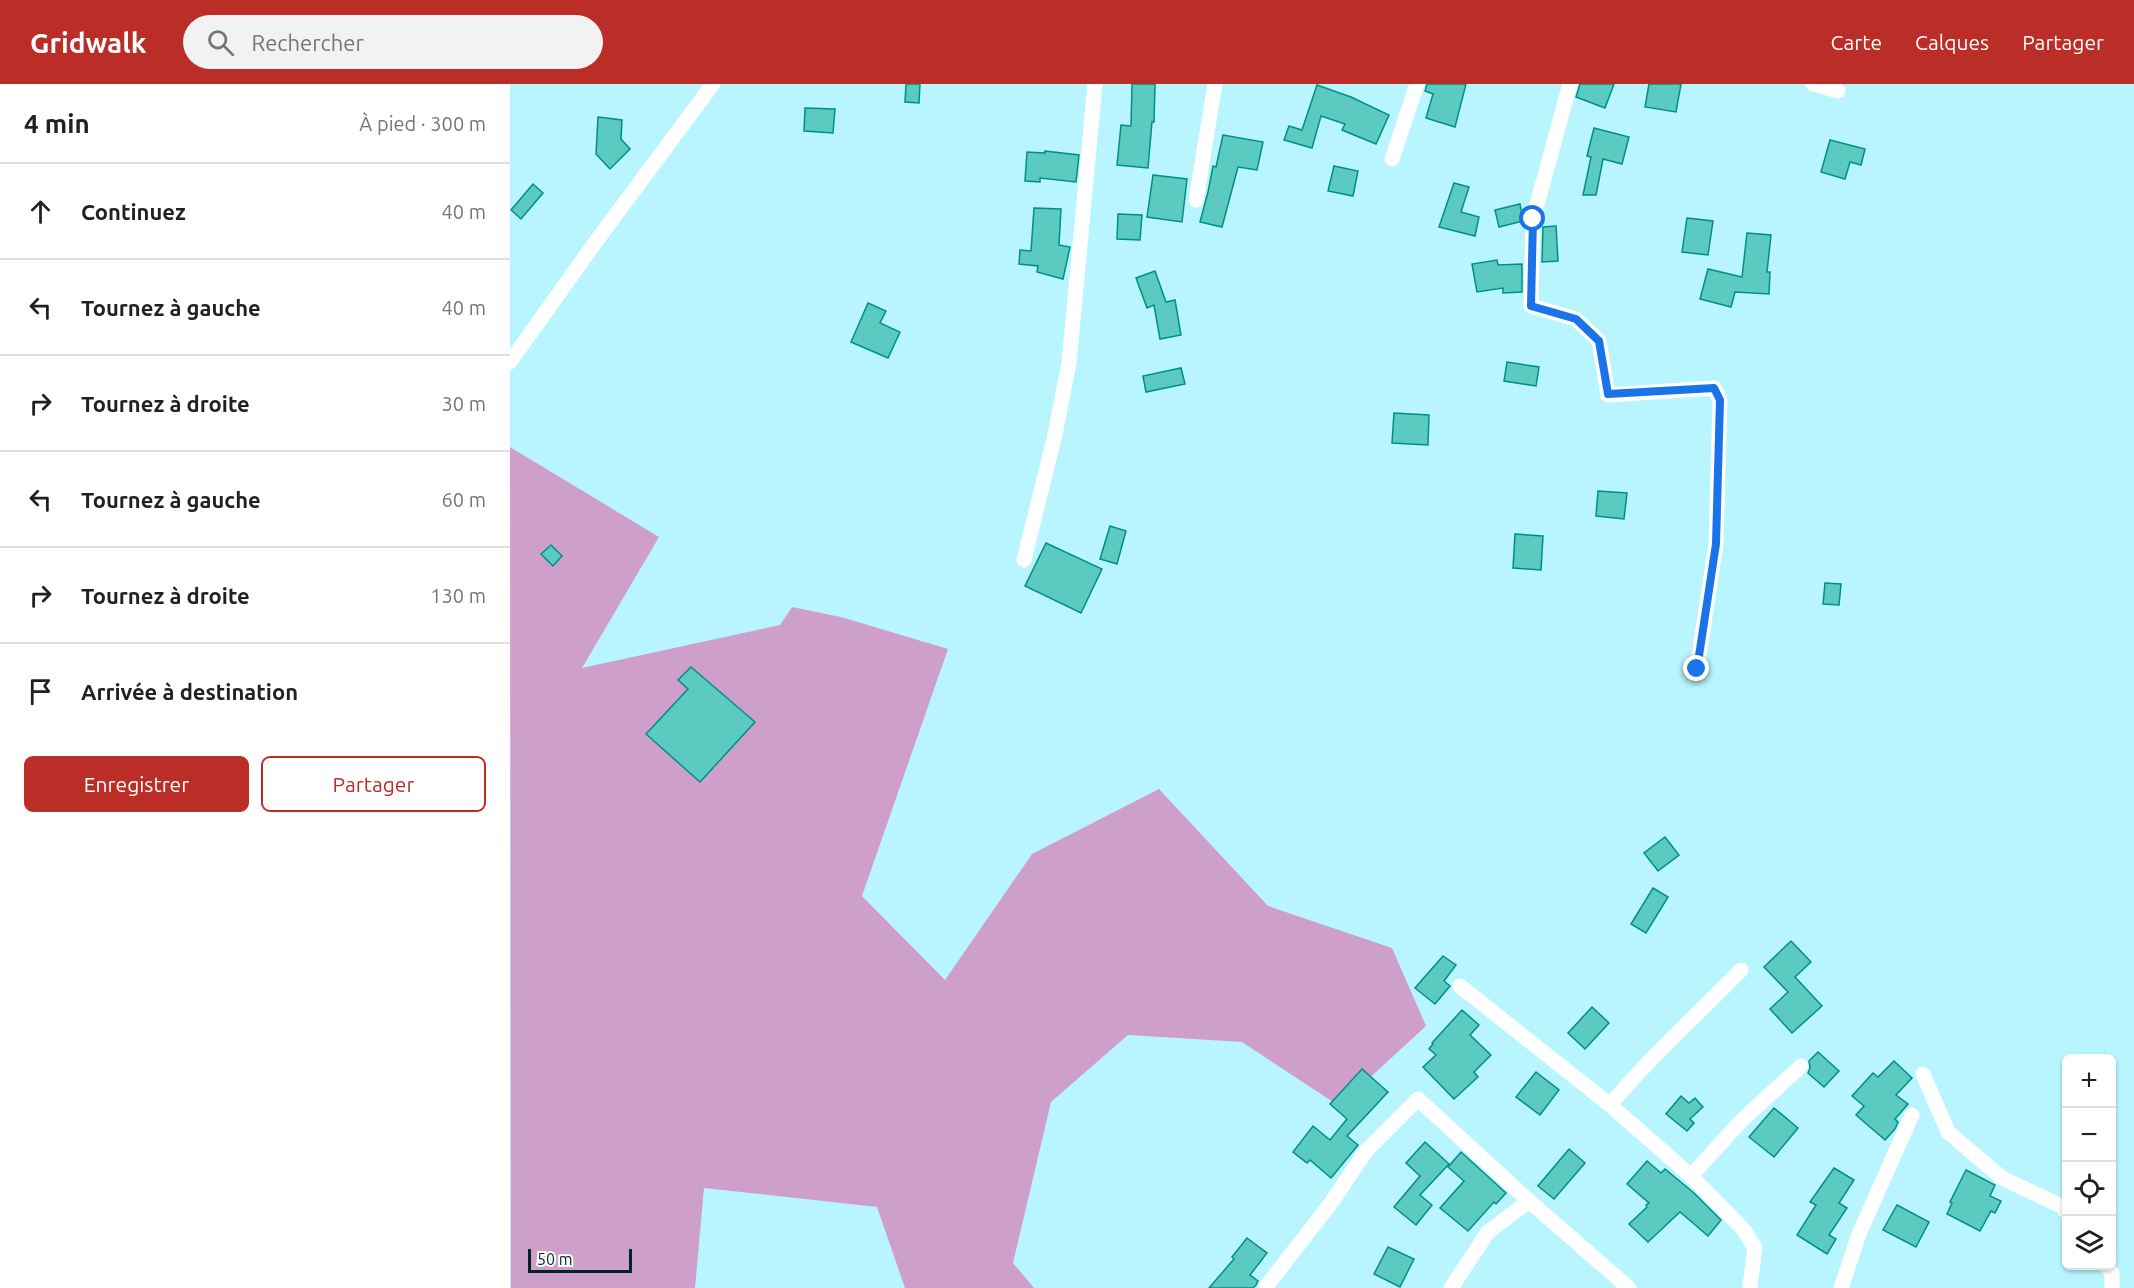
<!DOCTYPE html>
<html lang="fr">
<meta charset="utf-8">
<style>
:root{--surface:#fff;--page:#f2f2f2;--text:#202124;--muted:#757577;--line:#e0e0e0;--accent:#bb2d27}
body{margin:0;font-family:Ubuntu,sans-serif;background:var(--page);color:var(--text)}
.controls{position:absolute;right:18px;bottom:18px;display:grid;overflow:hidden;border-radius:9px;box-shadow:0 2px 4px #0004}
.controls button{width:54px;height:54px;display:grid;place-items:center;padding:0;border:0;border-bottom:2px solid var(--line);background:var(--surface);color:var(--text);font:30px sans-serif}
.scale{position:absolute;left:18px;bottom:15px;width:104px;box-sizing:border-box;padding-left:6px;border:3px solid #002429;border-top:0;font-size:16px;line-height:21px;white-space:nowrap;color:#002429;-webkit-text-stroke:4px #fff;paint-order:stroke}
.stop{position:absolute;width:18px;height:18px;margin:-14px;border:4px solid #1a73e8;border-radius:50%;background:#fff}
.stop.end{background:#1a73e8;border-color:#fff;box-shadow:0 2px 6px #0008}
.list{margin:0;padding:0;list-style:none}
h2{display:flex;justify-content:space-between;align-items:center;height:78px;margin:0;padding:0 24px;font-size:26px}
h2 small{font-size:20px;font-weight:400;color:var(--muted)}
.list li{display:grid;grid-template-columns:39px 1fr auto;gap:18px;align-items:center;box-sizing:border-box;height:96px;padding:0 24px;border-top:2px solid var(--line)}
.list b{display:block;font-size:22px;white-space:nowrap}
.list em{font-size:20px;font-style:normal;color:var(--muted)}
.actions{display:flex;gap:12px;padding:18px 24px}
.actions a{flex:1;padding:14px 0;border:2px solid var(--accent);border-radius:9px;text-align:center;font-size:21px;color:var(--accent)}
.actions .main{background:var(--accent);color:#fff}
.icon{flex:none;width:33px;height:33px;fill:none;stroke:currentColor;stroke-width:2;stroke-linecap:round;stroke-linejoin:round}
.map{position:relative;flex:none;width:1624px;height:1204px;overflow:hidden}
header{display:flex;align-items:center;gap:36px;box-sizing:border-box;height:84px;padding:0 30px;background:var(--accent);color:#fff}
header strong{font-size:28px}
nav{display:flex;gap:33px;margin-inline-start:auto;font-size:21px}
.search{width:420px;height:54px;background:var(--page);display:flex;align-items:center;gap:15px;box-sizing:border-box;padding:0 21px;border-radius:33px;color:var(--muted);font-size:22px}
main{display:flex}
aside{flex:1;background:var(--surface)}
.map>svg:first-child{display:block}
.forest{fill:#cf9fcc}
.building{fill:#5bcac0;stroke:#008f87;stroke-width:1.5}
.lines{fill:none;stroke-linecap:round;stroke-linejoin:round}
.street{stroke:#fff;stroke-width:15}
.route{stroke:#1a73e8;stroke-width:8}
</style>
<header>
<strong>Gridwalk</strong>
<div class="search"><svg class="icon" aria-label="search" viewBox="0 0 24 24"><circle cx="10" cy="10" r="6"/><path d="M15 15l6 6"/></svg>Rechercher</div>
<nav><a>Carte</a><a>Calques</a><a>Partager</a></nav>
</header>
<main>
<aside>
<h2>4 min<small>À pied · 300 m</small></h2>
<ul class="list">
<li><svg class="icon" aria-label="ahead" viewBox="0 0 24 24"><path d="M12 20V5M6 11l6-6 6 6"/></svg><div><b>Continuez</b></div><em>40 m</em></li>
<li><svg class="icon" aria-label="left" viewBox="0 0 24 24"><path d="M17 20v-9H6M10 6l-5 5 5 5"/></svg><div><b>Tournez à gauche</b></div><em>40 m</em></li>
<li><svg class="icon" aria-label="right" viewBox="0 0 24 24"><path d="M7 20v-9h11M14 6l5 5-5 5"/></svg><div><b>Tournez à droite</b></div><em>30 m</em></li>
<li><svg class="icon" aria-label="left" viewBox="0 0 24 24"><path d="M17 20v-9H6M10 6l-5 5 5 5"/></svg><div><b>Tournez à gauche</b></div><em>60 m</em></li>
<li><svg class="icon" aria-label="right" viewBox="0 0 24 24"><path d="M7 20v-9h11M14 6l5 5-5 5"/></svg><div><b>Tournez à droite</b></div><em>130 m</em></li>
<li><svg class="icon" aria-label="arrive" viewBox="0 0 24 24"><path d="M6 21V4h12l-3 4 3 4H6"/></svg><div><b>Arrivée à destination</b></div></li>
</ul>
<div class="actions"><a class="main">Enregistrer</a><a>Partager</a></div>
</aside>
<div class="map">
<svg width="1624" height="1204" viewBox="0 0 1624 1204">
<rect width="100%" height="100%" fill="#b9f5fe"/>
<path class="forest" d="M0 363 149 453 72 584 270 541 282 523 331 533 438 565 352 812 435 896 522 770 649 705 758 822 882 864 916 942 829 1022 732 958 618 951 541 1018 503 1179 524 1204H395L367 1123 194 1104 185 1204H1Z"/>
<g class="building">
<path d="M396 0H410L409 19 395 18Z"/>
<path d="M622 0H645L644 38H642L638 84 607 81 611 41 621 42Z"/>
<path d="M917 0H956L945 43 916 34 923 10 915 7Z"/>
<path d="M1070 0H1104L1095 24 1066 13Z"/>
<path d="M1139 0H1171L1166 28 1135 23Z"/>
<path d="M807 1 841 13 879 31 866 60 832 46 835 40 811 32 802 64 774 56 779 42 792 46Z"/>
<path d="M295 24 325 25 323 49 294 47Z"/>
<path d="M88 33 112 36 111 55 120 65 100 85 86 70Z"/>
<path d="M1084 44 1119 53 1112 80 1093 75 1086 111H1073L1081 73 1077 72Z"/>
<path d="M713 51 753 58 747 86 728 83 712 143 690 138 698 108 703 82 706 83Z"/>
<path d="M1320 56 1355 65 1351 81 1340 78 1335 95 1311 88Z"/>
<path d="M535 67 569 71 566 98 530 94V98L515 97 517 68 535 69Z"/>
<path d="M824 82 848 87 843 112 818 107Z"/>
<path d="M643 91 677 95 672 138 637 133Z"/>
<path d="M944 99 959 103 951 128 969 133 965 152 929 143Z"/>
<path d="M23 100 33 109 11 135 1 126Z"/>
<path d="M1010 120 1013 137 989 143 985 126Z"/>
<path d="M524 124 551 125 549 161 560 163 553 195 527 188 528 182 509 180 510 166 521 167Z"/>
<path d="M608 130 632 131 630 156 607 155Z"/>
<path d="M1177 134 1203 137 1198 171 1172 168Z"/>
<path d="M1046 142 1048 177 1032 178 1033 143Z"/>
<path d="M1237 149 1261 151 1257 188H1260L1259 210 1225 208 1221 223 1190 215 1198 185 1232 193Z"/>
<path d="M987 176 988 181 1012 180V208L993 209V204L967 208 962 180Z"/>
<path d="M645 187 656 218 665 216 671 251 650 255 644 221 637 224 626 194Z"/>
<path d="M358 219 376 227 370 239 390 248 378 274 341 258Z"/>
<path d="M997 278 1029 283 1026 302 994 297Z"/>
<path d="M671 284 675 300 636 308 633 292Z"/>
<path d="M884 329 919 331 918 361 882 359Z"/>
<path d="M1088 407 1117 409 1114 435 1086 432Z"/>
<path d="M600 442 616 447 607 480 590 475Z"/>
<path d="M1005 450 1033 452 1031 486 1003 484Z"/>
<path d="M536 459 592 485 571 529 515 502Z"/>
<path d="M41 461 52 472 43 482 31 470Z"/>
<path d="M1315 499 1331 500 1329 521 1313 520Z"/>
<path d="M181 583 245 638 190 698 136 650 178 605 168 596Z"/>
<path d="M1155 753 1169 771 1148 787 1134 769Z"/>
<path d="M1143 804 1158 813 1136 849 1121 840Z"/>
<path d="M1281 857 1301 878 1285 893 1312 922 1282 949 1260 925 1278 908 1254 883Z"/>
<path d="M933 872 946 881 934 897 940 902 925 920 905 904Z"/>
<path d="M1082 923 1099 939 1075 965 1058 949Z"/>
<path d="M952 926 969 941 960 951 981 971 964 988 968 993 944 1015 913 983 926 971 919 965 923 960 922 959Z"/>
<path d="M1308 968 1329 987 1314 1003 1298 989 1300 984 1299 977Z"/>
<path d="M1384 977 1402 994 1386 1011 1398 1020 1385 1035 1388 1038 1385 1045 1375 1056 1346 1031 1354 1022 1342 1012 1363 989 1368 993Z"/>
<path d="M852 985 878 1008 837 1052 848 1061 821 1094 800 1076 797 1079 783 1068 803 1042 820 1056 837 1035 820 1020Z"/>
<path d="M1026 988 1049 1006 1030 1031 1006 1013Z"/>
<path d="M1171 1012 1179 1019 1185 1014 1193 1023 1180 1035 1184 1039 1177 1047 1156 1030Z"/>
<path d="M1264 1024 1288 1044 1264 1073 1239 1053Z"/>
<path d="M915 1058 939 1080 910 1111 922 1121 906 1141 884 1123 910 1092 896 1079Z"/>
<path d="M1059 1065 1075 1079 1044 1115 1028 1102Z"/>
<path d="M951 1068 996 1109 986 1120 984 1118 958 1147 930 1124 954 1097 938 1083Z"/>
<path d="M1137 1077 1151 1089 1155 1085 1184 1109 1211 1136 1198 1152 1170 1128 1138 1158 1119 1140 1137 1123 1136 1121 1139 1119 1117 1100Z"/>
<path d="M1324 1084 1344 1096 1329 1119 1337 1124 1319 1151 1326 1155 1317 1170 1287 1151 1306 1121 1300 1118Z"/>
<path d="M1456 1086 1485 1101 1480 1112 1491 1117 1485 1129 1481 1127 1470 1147 1437 1130 1442 1119 1440 1118Z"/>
<path d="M1387 1121 1419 1138 1406 1163 1373 1146Z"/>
<path d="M737 1154 757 1169 740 1191 748 1197 746 1201 743 1204H699L724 1175 722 1173Z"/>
<path d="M878 1163 904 1175 890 1203 864 1190Z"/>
</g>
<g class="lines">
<g class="street">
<path d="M1060 0 1023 135 1021 222 1066 235 1089 257 1098 311 1204 304 1210 316 1206 460 1187 585"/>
<path d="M1303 0 1328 7"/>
<path d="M882 75 907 0"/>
<path d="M686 116 705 0"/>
<path d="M0 278 87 156 203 0"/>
<path d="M514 476 544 355 559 279 585 0"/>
<path d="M950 902 1100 1021 1181 1092 1234 1146 1245 1164 1240 1202"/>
<path d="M1413 990 1438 1048 1492 1094 1553 1123 1556 1128"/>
<path d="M1100 1021C1140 973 1187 931 1231 886"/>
<path d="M1181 1092 1232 1036 1291 982"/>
<path d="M1596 1182 1602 1189V1204"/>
<path d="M755 1204 821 1119 856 1067 908 1015 1019 1117 1119 1204"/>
<path d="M941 1204 978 1148 1019 1117"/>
<path d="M1331 1204 1349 1150 1402 1031"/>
</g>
</g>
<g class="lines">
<path class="route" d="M1023 135 1021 222 1066 235 1089 257 1098 310 1204 304 1210 316 1206 460 1187 585"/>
</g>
</svg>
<div class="controls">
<button>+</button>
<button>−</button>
<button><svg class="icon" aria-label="locate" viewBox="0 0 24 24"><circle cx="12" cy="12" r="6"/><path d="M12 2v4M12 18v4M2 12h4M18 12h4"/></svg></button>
<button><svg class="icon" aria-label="layers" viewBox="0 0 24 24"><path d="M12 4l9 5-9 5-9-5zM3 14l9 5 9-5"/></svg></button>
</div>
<div class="scale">50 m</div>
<div class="stop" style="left:1023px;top:135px"></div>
<div class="stop end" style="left:1187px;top:585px"></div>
</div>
</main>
